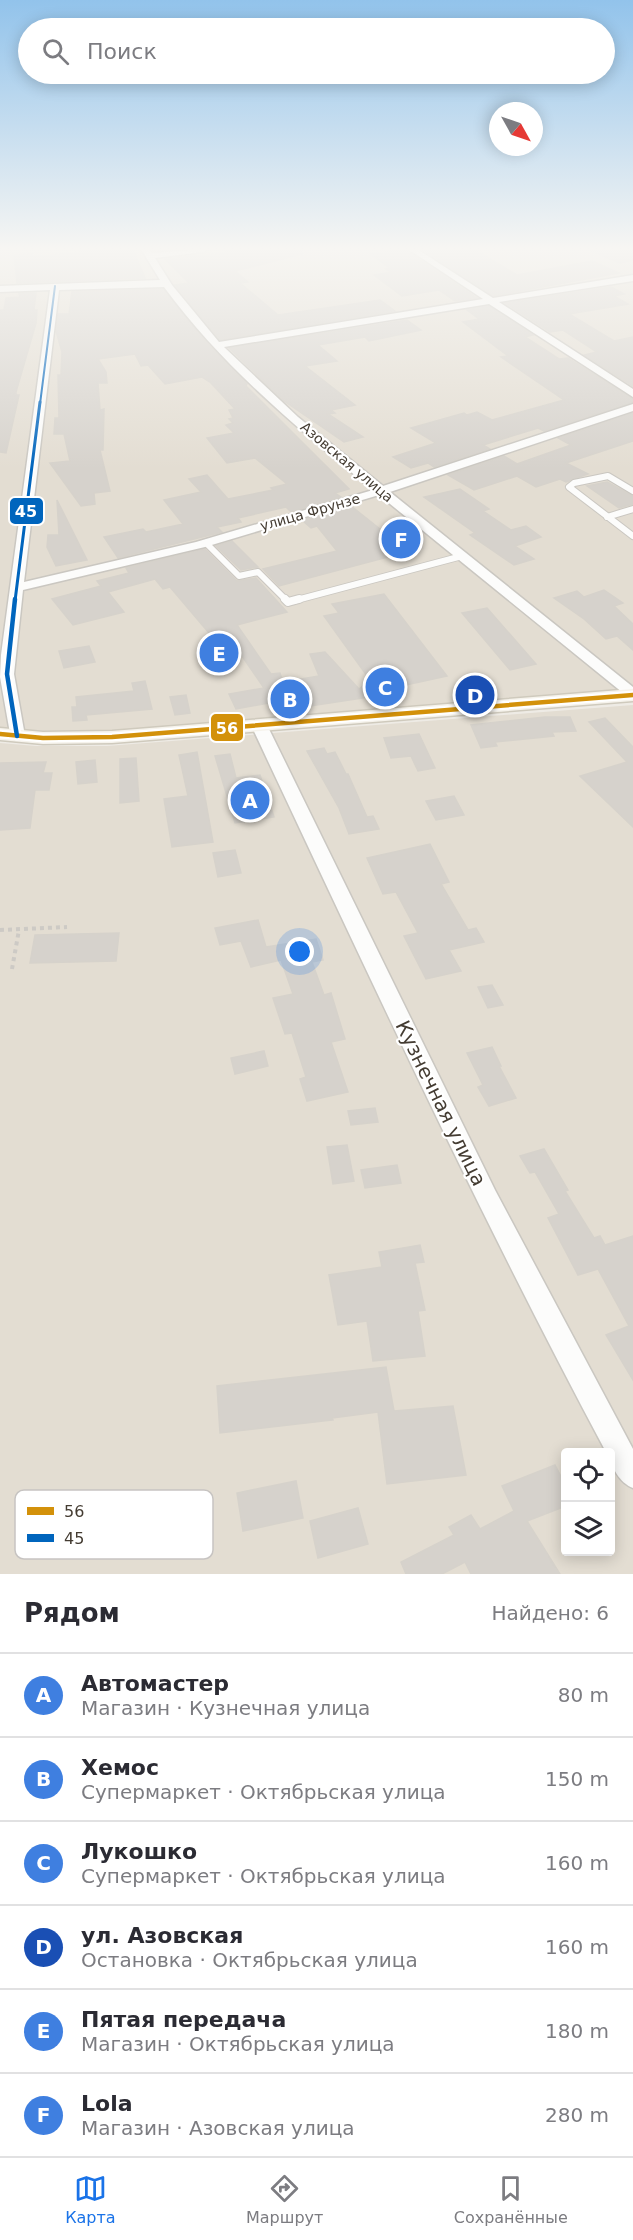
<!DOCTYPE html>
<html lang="ru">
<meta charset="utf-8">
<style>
:root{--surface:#fff;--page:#f7f7f7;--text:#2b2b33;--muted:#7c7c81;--line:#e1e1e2;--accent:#1a73e8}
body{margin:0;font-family:"DejaVu Sans",sans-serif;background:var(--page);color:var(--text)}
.controls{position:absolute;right:18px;bottom:18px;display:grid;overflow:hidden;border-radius:6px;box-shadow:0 3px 15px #0003}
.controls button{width:54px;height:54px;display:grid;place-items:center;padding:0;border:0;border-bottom:2px solid var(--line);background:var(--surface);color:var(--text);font:30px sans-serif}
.compass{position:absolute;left:489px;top:102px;width:54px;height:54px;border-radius:50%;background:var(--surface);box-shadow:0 3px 15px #0003;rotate:130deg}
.you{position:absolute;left:300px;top:952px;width:21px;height:21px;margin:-15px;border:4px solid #fff;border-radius:50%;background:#1a73e8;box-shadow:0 0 0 9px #1a73e833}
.badge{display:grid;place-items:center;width:39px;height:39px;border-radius:50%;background:var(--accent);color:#fff;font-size:20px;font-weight:700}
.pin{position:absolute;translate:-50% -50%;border:3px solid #fff;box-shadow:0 2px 6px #0006}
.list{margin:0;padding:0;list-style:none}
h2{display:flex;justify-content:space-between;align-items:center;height:78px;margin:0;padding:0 24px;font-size:26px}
h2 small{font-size:20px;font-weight:400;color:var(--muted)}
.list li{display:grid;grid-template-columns:39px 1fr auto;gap:18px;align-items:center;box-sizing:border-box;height:84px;padding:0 24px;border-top:2px solid var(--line)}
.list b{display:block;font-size:22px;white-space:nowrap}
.list p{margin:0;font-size:20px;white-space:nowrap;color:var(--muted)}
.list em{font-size:20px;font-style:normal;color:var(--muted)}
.icon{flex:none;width:33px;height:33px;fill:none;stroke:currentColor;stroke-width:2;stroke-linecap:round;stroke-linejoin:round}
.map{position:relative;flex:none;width:633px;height:1574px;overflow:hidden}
.search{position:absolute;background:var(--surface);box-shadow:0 3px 15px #0003;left:18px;right:18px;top:18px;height:66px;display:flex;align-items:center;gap:15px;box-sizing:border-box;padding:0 21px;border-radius:33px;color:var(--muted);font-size:22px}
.sheet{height:582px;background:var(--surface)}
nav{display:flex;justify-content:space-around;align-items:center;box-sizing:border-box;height:84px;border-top:2px solid var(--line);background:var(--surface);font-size:16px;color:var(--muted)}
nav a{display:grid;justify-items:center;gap:3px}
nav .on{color:var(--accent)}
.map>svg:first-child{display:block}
.residential{fill:#e3ddd2;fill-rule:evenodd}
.building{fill:#d6d2cc;stroke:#d6d2cb;stroke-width:1.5}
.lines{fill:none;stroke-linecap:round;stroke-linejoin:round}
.lane-far1-casing{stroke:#cac7c1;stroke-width:8}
.lane-casing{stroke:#cac7c1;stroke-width:10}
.street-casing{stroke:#cac7c1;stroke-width:3}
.secondary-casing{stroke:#cfcabd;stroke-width:3}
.path{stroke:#cdcac5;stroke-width:4;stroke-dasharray:4 4;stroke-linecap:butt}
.lane-far1{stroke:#fcfcfb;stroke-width:6}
.lane{stroke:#fcfcfb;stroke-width:8}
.street{fill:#fcfcfb;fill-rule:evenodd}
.secondary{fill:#f6f3ec;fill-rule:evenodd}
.bus-1-casing{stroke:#fff;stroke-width:9}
.bus-2-far2-casing{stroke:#fff;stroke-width:4.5}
.bus-2-far1-casing{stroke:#fff;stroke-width:6}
.bus-2-casing{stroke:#fff;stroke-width:9}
.bus-1{stroke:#d3910a;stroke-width:4.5}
.bus-2-far2{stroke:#0065bd;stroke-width:2}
.bus-2-far1{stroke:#0065bd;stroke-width:3}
.bus-2{stroke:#0065bd;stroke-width:4.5}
.labels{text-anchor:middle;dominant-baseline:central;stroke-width:4.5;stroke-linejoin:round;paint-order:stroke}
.far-street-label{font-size:14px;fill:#443c32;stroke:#fff}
.near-street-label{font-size:20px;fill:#443c32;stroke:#fff}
.key{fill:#fff;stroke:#c7c4c2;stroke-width:1.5}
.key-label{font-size:16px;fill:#443c32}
.line-badge{stroke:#fff;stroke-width:2}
.badge-label{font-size:16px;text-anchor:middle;font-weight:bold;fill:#fff}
</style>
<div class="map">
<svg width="633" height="1574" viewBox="0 0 633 1574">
<rect width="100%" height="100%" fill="#eeebe5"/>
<g class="residential">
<path d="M0 249H633V690L113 732 62 733 0 729Z"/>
<path d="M633 705V1574H0V743L36 746H107ZM566 1452H610V1552H566Z"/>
</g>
<g class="building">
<path d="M108 249H133L145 278 17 283 14 255 32 254V257Z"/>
<path d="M222 249H301L302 254 235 271 248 282 240 283 278 315 380 300 395 311 220 340 175 285 189 283 165 259 227 253Z"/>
<path d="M422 249H474L517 275 592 261 619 273 493 296Z"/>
<path d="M586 249H633V260L620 263Z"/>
<path d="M393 251 408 252 477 298 455 301 439 290 402 296 374 275 392 272 386 269 390 268 370 254Z"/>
<path d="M611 287 624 294 614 296 628 304 569 314 614 341 633 337V386L584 355 597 352 563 330 550 332 505 303Z"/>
<path d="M163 289 209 345 247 384 246 386 349 489 335 493 341 497 291 512 286 507 238 518 241 522 217 527 222 532 118 558 104 537 143 529 146 532 183 524 164 500 201 492 189 479 207 475 228 499 273 490 271 488 287 484 255 458 227 463 207 438 234 433 226 425 233 423 229 419 233 418 229 410 235 409 210 382 202 377 165 384 148 365 141 366 135 354 98 359 106 372 107 383H98L100 410 104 409 103 450H100L110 491 94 493 95 504 81 506 50 463 70 461 64 434H54L55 418H59L58 375H61L62 352 56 331 58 314H69L72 292Z"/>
<path d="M19 293H36L34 310H37L36 323 16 392V395H19L6 453 0 452V310H4L6 298 20 297Z"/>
<path d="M489 306 533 335 525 337 559 359 568 358 633 399V402L544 431 538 428 483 445 490 449 434 467 428 463 411 468 393 457 436 443 411 428 464 413 467 415 477 412 492 420 564 400 501 357 508 356 463 322 479 319 467 310Z"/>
<path d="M407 320 421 330 369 341 365 337 318 345 337 361 305 366 355 405 331 410 335 413 328 414 363 437 344 442 284 401 229 348Z"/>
<path d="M633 413V441L566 463 588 474 566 482 560 479 536 487 517 476 474 490 448 475 504 456 517 464 571 445 558 438Z"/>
<path d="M607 482 633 496V504L619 508 587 486Z"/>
<path d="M460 489 489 509 483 511 511 530 526 526 541 537 515 546 534 559 514 565 470 535 475 533 424 497Z"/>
<path d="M57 500 87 560 56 566 47 547 48 535H59Z"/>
<path d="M351 506 390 537 405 534 422 548 279 586 263 569 337 551 317 526 311 528 302 520Z"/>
<path d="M232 541 258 567 241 570 216 546Z"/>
<path d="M205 549 237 581 256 578 287 612 237 625 271 674 280 673 282 679 288 678 289 681 319 676 310 654 325 652 359 689 370 680 324 616 339 613 332 604 384 594 447 676 392 688 395 692 382 695 278 711 274 702 236 709 229 694 264 688 242 656 215 663 206 649 220 646 170 587 163 589 155 579 108 592 124 612 73 625 52 599 101 586 97 581 129 573 126 568Z"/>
<path d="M604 590 623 603 614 606 633 624V650L617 636 606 639 584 619 554 598 577 591 584 597Z"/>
<path d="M487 608 536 664 510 670 462 613Z"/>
<path d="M89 646 95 662 64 668 59 651Z"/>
<path d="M145 681 152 709 86 715 87 720 73 721 72 707H77L76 697 134 691 132 683Z"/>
<path d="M186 695 190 713 175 715 170 697Z"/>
<path d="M545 717H570L576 731 552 732 554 736 495 742 497 746 481 748 471 725Z"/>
<path d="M605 718 633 747V827L580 776 627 762 589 722Z"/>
<path d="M419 734 435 768 418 771 411 756 391 758 384 738Z"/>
<path d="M324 748 327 754 335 752 346 774H348L367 817 373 816 379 829 349 834 339 808 307 751Z"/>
<path d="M197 752 213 842 172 847 164 799 188 796 179 755Z"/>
<path d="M230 754 236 778 260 775 274 817 235 823 215 756Z"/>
<path d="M136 758 139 801 120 803V759Z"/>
<path d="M95 760 97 782 78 784 76 762Z"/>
<path d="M46 762 43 773H52L49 790H35L30 828 0 830V763Z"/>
<path d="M454 796 464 815 436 820 426 801Z"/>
<path d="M430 844 449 882 441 884 468 930 476 928 484 942 449 950 461 971 426 979 404 936 418 933 396 892 383 894 367 858Z"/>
<path d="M235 850 241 873 218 877 213 853Z"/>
<path d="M258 920 266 947 316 939 323 960 312 962 324 995 331 993 345 1039 331 1042 348 1092 307 1101 300 1079 306 1077 292 1033 285 1034 273 998 293 994 281 960 251 967 241 941 220 945 215 928Z"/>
<path d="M119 933 116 961 30 963 35 935Z"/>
<path d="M492 985 503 1005 488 1008 478 987Z"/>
<path d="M492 1047 501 1066H499L516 1098 489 1106 478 1087 483 1085 467 1053Z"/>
<path d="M264 1051 268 1066 235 1074 231 1058Z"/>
<path d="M375 1108 378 1122 351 1125 348 1111Z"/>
<path d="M347 1145 354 1181 333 1184 327 1147Z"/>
<path d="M544 1149 568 1190 565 1191 594 1238 600 1236 605 1245 633 1236V1380L606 1335 629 1326 598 1269 578 1275 548 1218 559 1214 535 1172 530 1173 520 1156Z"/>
<path d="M397 1165 401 1183 365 1188 361 1170Z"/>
<path d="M420 1245 424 1262 415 1263 425 1310 418 1311 425 1356 373 1361 367 1321 338 1325 329 1275 382 1267 379 1252Z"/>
<path d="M386 1367 394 1411 453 1406 466 1475 387 1484 378 1412 332 1418 333 1420 220 1433 217 1386Z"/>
<path d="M555 1465 566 1486V1506L527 1521 560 1574H471L465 1562 442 1574H406L401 1562 454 1535 449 1527 471 1515 480 1529 514 1511 502 1486Z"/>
<path d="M296 1481 303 1518 243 1531 237 1493Z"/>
<path d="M358 1508 368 1544 318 1558 310 1521Z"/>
</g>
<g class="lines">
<defs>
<g id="lane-far1">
<path d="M633 491 608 476 574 483 569 487 633 536"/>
<path d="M607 517 633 509"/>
<path d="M206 543 239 576 258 572 287 601"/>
<path d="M293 601 462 556"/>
</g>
<path id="lane" d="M285 599 288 602 299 599"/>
<g id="street">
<path d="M141 249H149L152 253 207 249 203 252 155 258 172 285 219 342 483 299 408 249H417L493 298 633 275V281L499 302 633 389V397L489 304 224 347 298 417 383 486 633 404V411L390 492 633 687V699L628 697 379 495 205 547 23 590 14 674 25 736 17 741 11 739 0 677 1 655 50 290 0 292V286L160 280ZM164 287C222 366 297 428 373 490L196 542 24 582 59 290Z"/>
<path d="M259 720 267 725 495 1190 633 1449V1488C620 1483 610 1467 610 1452H606C479 1215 366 969 251 725Z"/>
</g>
<path id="secondary" d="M633 689V701L112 743 43 744 0 740V728L43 732 112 731Z"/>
</defs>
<use href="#lane-far1" class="lane-far1-casing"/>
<use href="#lane" class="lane-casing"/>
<use href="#street" class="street-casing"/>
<use href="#secondary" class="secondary-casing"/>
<g class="path">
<path d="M0 930 67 927"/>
<path d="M12 969 19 930"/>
</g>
<use href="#lane-far1" class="lane-far1"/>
<use href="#lane" class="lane"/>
<use href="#street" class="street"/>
<use href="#secondary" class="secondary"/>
<defs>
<path id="bus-1" d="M0 734 43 738 112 737 633 695"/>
<path id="bus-2-far2" d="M40 404 55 286"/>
<path id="bus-2-far1" d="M15 601 40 402"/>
<path id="bus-2" d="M15 599 7 674 17 736"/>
</defs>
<use href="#bus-1" class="bus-1-casing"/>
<use href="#bus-2-far2" class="bus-2-far2-casing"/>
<use href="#bus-2-far1" class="bus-2-far1-casing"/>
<use href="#bus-2" class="bus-2-casing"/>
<use href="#bus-1" class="bus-1"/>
<use href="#bus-2-far2" class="bus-2-far2"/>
<use href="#bus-2-far1" class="bus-2-far1"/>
<use href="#bus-2" class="bus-2"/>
</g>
<linearGradient id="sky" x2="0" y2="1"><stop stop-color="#92c3eb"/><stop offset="0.53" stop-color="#f7f6f3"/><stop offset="1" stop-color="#f7f6f3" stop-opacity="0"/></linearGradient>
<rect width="633" height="469" fill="url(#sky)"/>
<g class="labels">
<g class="far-street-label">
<text transform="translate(347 462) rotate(40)">Азовская улица</text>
<text transform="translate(310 512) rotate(-16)">улица Фрунзе</text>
</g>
<g class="near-street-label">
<text transform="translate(441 1103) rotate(64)">Кузнечная улица</text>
</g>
</g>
<rect x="15" y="1490" width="198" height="69" rx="9" class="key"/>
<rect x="27" y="1507" width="27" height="8" fill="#d3910a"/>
<rect x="27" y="1534" width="27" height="8" fill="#0065bd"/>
<g class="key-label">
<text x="64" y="1517">56</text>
<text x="64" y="1544">45</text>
</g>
<g class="line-badge">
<rect x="9" y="497" width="35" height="28" rx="6" fill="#0065bd"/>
<rect x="210" y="713" width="34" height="29" rx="6" fill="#d3910a"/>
</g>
<g class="badge-label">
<text x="26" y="517">45</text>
<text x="227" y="734">56</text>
</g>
</svg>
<div class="controls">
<button><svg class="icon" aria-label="locate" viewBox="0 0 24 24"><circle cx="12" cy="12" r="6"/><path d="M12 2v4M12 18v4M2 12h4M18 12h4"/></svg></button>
<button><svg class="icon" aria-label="layers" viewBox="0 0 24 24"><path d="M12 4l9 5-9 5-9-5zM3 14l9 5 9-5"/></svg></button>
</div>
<svg class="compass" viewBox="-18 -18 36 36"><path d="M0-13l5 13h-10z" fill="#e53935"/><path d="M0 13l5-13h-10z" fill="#7c7c81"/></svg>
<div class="you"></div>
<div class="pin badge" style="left:250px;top:800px;background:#3f7fe0">A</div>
<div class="pin badge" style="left:290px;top:699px;background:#3f7fe0">B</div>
<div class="pin badge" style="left:385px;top:687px;background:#3f7fe0">C</div>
<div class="pin badge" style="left:475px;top:695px;background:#1a4fb4">D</div>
<div class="pin badge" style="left:219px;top:653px;background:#3f7fe0">E</div>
<div class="pin badge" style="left:401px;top:539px;background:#3f7fe0">F</div>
<div class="search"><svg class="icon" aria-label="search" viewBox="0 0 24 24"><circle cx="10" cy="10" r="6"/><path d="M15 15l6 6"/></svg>Поиск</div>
</div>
<section class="sheet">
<h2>Рядом<small>Найдено: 6</small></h2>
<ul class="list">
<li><span class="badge" style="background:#3f7fe0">A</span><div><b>Автомастер</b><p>Магазин · Кузнечная улица</p></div><em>80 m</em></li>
<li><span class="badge" style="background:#3f7fe0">B</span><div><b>Хемос</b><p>Супермаркет · Октябрьская улица</p></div><em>150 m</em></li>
<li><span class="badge" style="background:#3f7fe0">C</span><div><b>Лукошко</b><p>Супермаркет · Октябрьская улица</p></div><em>160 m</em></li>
<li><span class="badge" style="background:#1a4fb4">D</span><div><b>ул. Азовская</b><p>Остановка · Октябрьская улица</p></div><em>160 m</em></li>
<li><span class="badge" style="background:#3f7fe0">E</span><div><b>Пятая передача</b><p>Магазин · Октябрьская улица</p></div><em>180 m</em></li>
<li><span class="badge" style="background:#3f7fe0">F</span><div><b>Lola</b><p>Магазин · Азовская улица</p></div><em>280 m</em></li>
</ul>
</section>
<nav>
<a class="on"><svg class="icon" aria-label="map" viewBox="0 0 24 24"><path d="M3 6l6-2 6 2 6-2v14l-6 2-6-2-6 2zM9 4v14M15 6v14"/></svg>Карта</a>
<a><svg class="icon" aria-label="directions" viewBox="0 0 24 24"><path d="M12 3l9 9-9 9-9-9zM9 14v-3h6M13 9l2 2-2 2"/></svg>Маршрут</a>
<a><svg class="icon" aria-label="saved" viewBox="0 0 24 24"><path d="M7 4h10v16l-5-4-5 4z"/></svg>Сохранённые</a>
</nav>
